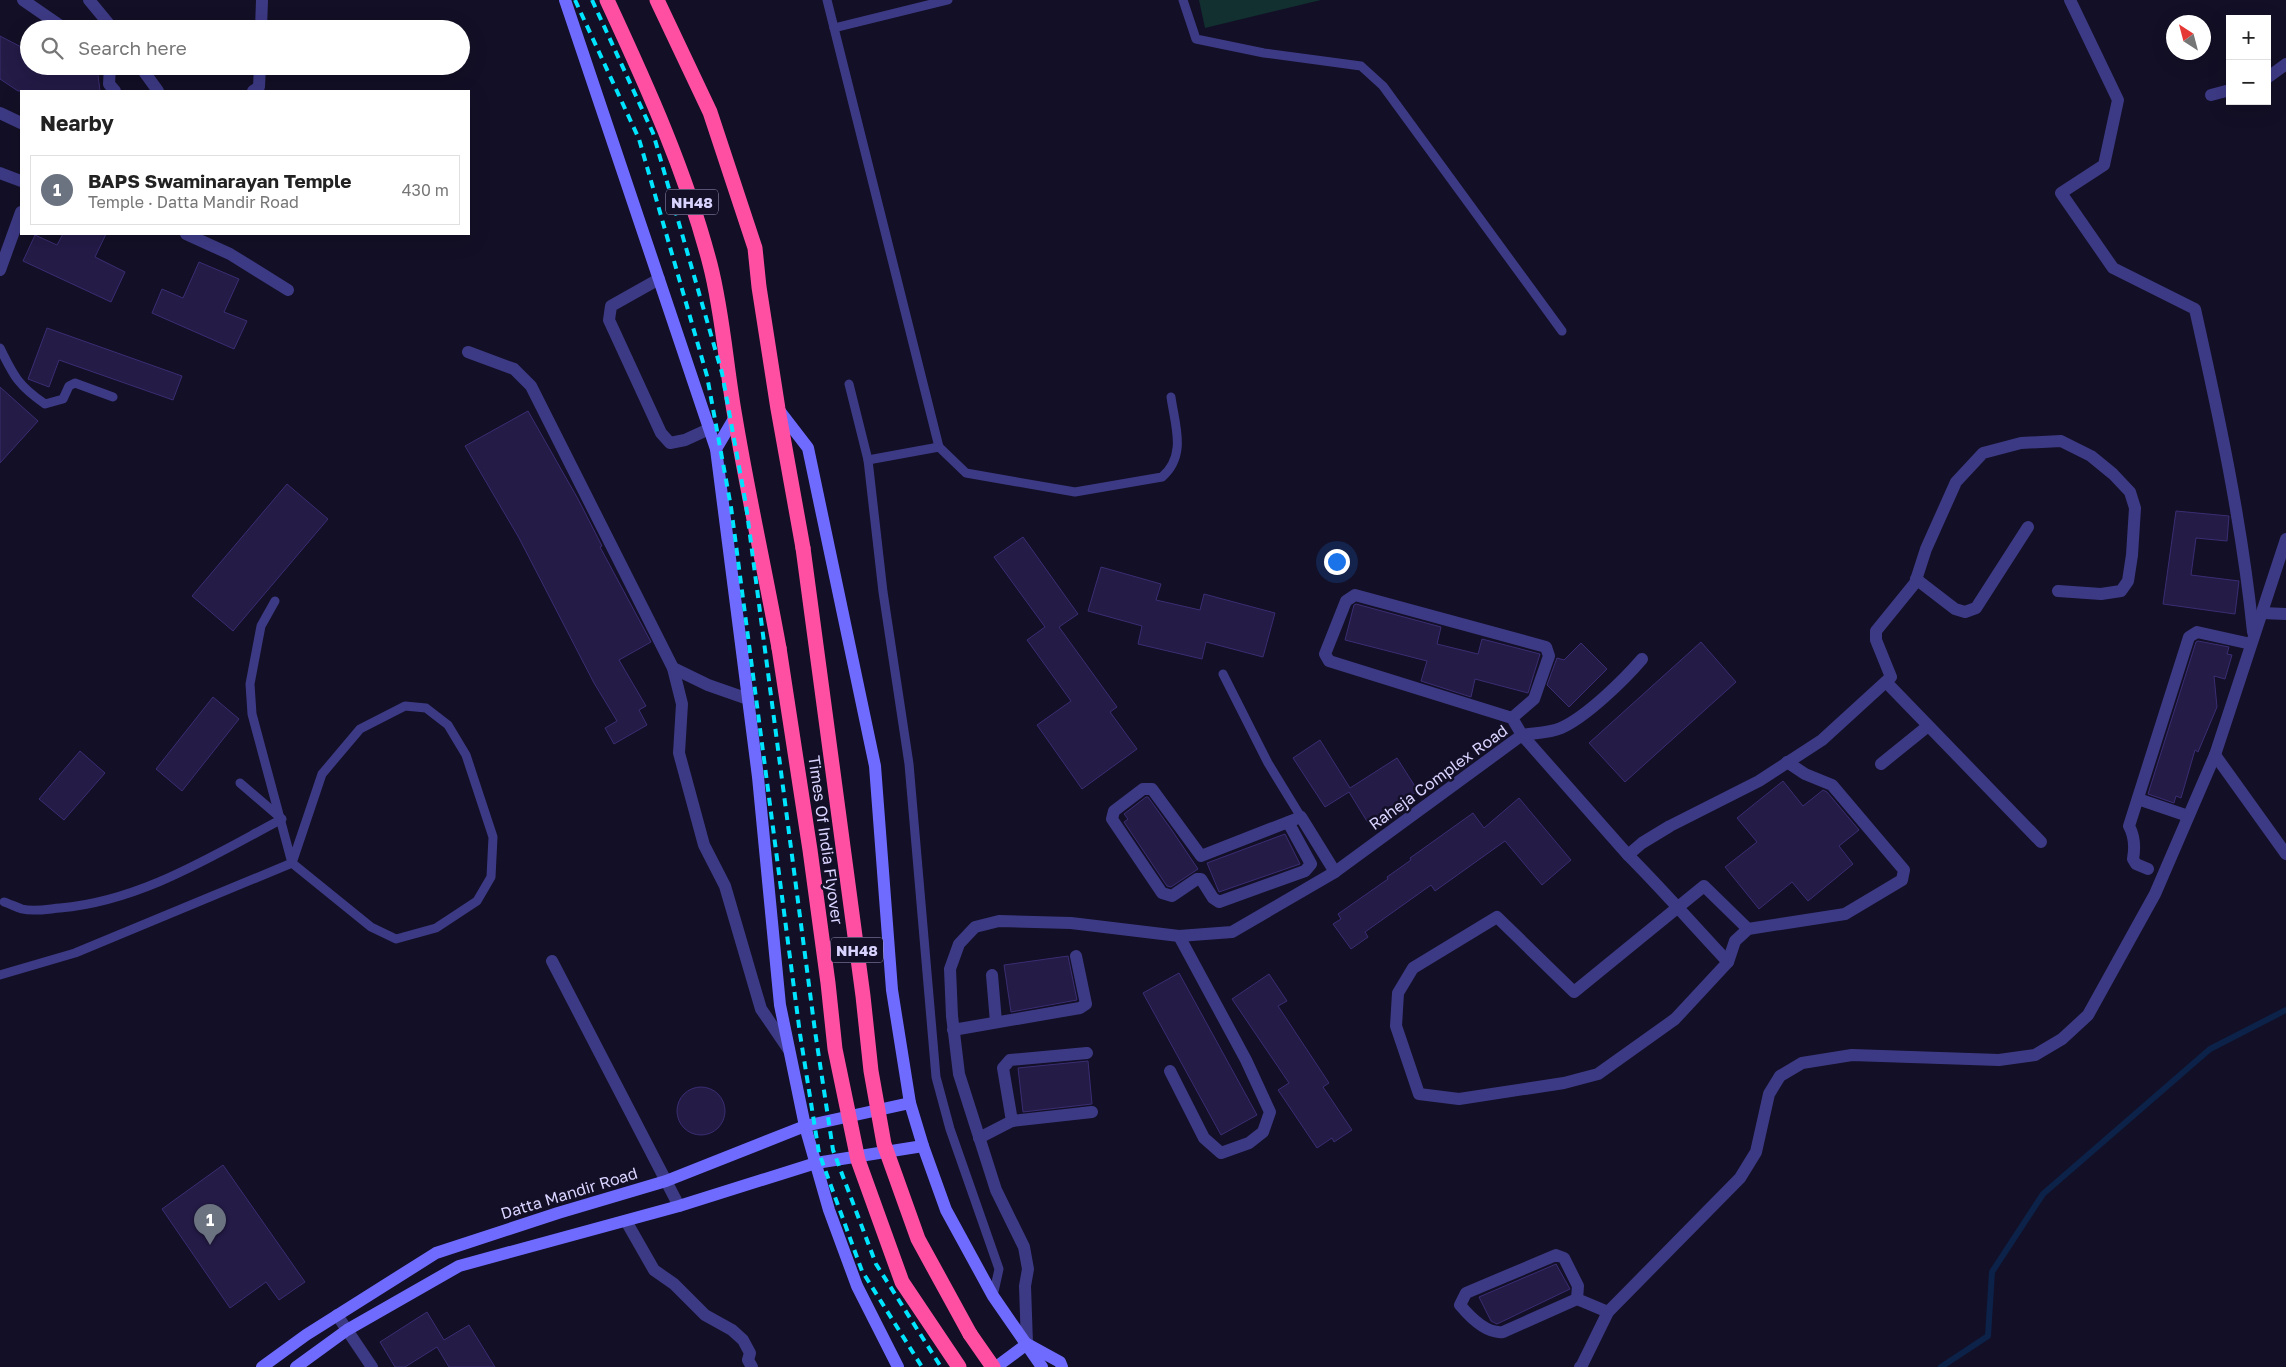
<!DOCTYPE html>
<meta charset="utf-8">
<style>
:root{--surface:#fff;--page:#f6f6f6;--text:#222;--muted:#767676;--line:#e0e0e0;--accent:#2563eb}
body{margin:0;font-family:"Golos Text",sans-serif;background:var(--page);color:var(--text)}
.controls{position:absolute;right:15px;top:15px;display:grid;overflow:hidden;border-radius:0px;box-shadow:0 5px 20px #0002}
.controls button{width:45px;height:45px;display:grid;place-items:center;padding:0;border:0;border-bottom:1px solid var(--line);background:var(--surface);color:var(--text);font:25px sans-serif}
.compass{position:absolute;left:2166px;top:15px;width:45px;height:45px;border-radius:50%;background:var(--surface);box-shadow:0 5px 20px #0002;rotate:324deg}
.you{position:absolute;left:1336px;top:561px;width:18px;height:18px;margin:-12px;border:4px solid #fff;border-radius:50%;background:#1a73e8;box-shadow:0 0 0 8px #1a73e833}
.badge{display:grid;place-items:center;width:32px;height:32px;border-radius:50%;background:var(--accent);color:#fff;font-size:16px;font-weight:700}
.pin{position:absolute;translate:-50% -41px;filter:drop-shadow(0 1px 2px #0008)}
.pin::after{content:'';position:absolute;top:26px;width:18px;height:15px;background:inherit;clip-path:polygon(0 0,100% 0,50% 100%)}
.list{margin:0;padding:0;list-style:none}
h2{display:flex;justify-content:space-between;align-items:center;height:65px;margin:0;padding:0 20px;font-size:21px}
h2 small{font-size:16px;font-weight:400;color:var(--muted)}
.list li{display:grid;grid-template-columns:32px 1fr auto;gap:15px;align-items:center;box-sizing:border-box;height:70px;margin:0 10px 10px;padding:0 10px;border:1px solid var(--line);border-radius:0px}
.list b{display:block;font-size:19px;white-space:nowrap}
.list p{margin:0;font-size:16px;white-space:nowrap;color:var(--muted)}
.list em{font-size:16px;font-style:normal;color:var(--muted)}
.icon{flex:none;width:28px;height:28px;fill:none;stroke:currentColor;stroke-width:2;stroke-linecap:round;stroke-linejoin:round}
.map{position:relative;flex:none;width:2286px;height:1367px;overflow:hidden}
.search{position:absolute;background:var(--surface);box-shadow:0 5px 20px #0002;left:20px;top:20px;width:450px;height:55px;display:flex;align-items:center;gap:12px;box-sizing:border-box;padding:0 18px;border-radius:28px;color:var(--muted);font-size:19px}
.panel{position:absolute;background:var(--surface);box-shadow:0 5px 20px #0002;left:20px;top:90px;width:450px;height:145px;border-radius:0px}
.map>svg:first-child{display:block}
.green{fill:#12302f}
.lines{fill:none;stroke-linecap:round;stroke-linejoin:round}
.stream{stroke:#0c2248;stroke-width:6}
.building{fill:#241b47;stroke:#3b2d73}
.lane{stroke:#3d3a85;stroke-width:9}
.street{stroke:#3d3a85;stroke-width:12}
.secondary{stroke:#6f6bff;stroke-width:12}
.highway{stroke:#ff4fa3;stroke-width:15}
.rail{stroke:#00e5ff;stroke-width:4;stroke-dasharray:8 6;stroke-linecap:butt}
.highway-bridge{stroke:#ff4fa3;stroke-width:15}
.labels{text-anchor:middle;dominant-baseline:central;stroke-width:5;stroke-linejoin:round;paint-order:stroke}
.shield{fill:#130f26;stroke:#9e99be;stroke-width:1}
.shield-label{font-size:15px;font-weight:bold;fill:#d9d4ff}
.street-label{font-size:16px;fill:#d9d4ff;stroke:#130f26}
</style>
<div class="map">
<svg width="2286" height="1367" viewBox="0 0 2286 1367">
<rect width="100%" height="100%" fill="#130f26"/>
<path class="green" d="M1199 0H1321L1205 28Z"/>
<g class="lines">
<path class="stream" d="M1941 1367 1988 1336 1992 1272 2043 1194 2210 1049 2286 1010"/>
</g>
<g class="building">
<path d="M0 36 29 51V66H102L98 75 100 91H18L0 79Z"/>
<path d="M63 234H106L95 257 125 272 111 302 23 261 35 235 57 245Z"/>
<path d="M199 262 239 279 224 312 247 321 234 349 152 313 162 289 183 298Z"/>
<path d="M47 328 182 376 173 400 59 360 49 387 28 379Z"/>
<path d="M0 387 38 421 0 463Z"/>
<path d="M528 411 578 499 602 546 600 547 651 642 619 660 646 706 639 710 647 725 614 744 605 728 617 721 594 683 519 538 465 446Z"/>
<path d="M287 484 328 519 233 631 192 596Z"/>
<path d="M2176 511 2229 516 2227 541 2196 538 2191 575 2239 581 2235 614 2163 604Z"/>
<path d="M1023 537 1078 614 1059 627 1117 707 1110 712 1137 749 1082 789 1037 725 1071 701 1027 640 1045 627 994 557Z"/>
<path d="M1101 567 1161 584 1156 600 1200 610 1204 594 1275 613 1263 657 1206 642 1202 659 1138 644 1142 626 1088 611Z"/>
<path d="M1356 604 1441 627 1437 644 1478 654 1482 639 1540 654 1528 693 1475 679 1471 697 1421 681 1427 661 1345 640 1354 605Z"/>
<path d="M2198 641 2229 647 2227 654 2232 655 2225 679 2214 676 2217 707 2198 752 2195 750 2181 798 2176 796 2174 803 2148 794 2196 642Z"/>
<path d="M1701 642 1736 682 1625 782 1589 743Z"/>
<path d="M1581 643 1607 669 1569 707 1547 685 1557 658 1564 660Z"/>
<path d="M213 697 239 719 182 791 156 769Z"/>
<path d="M1320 740 1350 788 1397 758 1418 791 1368 823 1349 792 1325 807 1293 758Z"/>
<path d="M80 751 105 773 64 820 39 799Z"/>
<path d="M1783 781 1803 806 1823 790 1827 792 1859 830 1839 846 1853 864 1808 901 1792 882 1759 909 1725 867 1757 842 1737 818Z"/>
<path d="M1146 797H1148L1171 829 1198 869 1171 887 1167 886 1124 822 1128 819 1124 814Z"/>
<path d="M1519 798 1571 860 1542 885 1505 841 1435 891 1431 885 1365 932 1368 937 1351 949 1333 924 1341 919 1338 914 1388 879 1387 877 1411 860 1410 858 1473 813 1484 828Z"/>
<path d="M1285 834 1300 864 1219 892 1207 863Z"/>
<path d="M1068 956 1077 1000 1011 1012 1004 965Z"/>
<path d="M1179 973 1257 1115 1221 1135 1143 993Z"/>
<path d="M1269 974 1287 1001 1278 1006 1329 1083 1323 1087 1352 1130 1334 1142 1332 1138 1317 1148 1278 1090 1289 1083 1232 999Z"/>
<path d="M1088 1061 1092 1104 1023 1112 1018 1068Z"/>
<circle cx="701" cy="1111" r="24"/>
<path d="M223 1165 305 1282 279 1300 266 1282 230 1308 162 1209Z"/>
<path d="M1556 1264 1570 1289 1497 1324 1491 1321 1479 1297Z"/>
<path d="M427 1312 444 1340 469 1325 495 1367H449L437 1347 405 1367H395L380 1342Z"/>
</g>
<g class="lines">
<g class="lane">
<path d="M827 0 939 447"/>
<path d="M1183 0 1196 39 1264 53 1361 66 1383 86 1562 331"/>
<path d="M834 28 948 0"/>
<path d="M0 348C14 377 19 386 45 404L63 399 69 386 75 383 113 397"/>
<path d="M849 384 868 460 883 592 909 764 936 1077 950 1129 999 1269 993 1296"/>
<path d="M868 460 939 447 966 473 1075 492 1162 477C1187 455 1175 426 1171 397"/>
<path d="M1223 674 1268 763 1301 817"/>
<path d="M4 902C10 904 16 907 22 909 34 912 48 909 60 908 141 901 212 856 282 819L240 783"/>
<path d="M0 975 75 953 292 863 322 774 360 729 405 706 426 708 448 725 466 755 493 837 491 877 477 901 436 928 396 939 371 927 292 863 252 714 250 684 261 626 275 601"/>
</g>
<g class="street">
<path d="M23 0 65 29"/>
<path d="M89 0 113 29"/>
<path d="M2070 0 2118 100 2104 165 2061 193 2113 268 2195 309C2219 416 2242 523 2253 632"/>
<path d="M261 29 262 0"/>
<path d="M110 66 109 84 115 91"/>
<path d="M140 66 158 91"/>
<path d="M2267 78 2286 64"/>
<path d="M253 91 259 87 260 66"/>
<path d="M2211 95 2230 90"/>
<path d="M0 113 21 123"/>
<path d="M0 173 21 181"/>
<path d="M186 234 230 254 288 290"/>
<path d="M0 270 21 212"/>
<path d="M659 279 611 306 609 320 661 433 670 443 685 440 709 429"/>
<path d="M468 352 514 369 531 386 673 668 682 704 679 753 704 845 725 886 761 1009 789 1050"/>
<path d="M1916 579 1955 609 1965 612 1976 608 2028 527"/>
<path d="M2262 613 2286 614"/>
<path d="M673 668 708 685 748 699"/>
<path d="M1886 682 2041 842"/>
<path d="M1512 718 1534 699 1549 656 1546 647 1355 595 1346 601 1325 654 1329 661 1512 718 1522 735C1534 733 1550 733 1561 728 1586 717 1624 680 1642 659"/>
<path d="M2215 755 2286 854"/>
<path d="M1881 764 1928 726"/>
<path d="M2138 799 2188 816"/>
<path d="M1288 822 1311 864 1305 871 1219 902 1213 898 1201 879H1197L1172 896 1162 893 1112 819 1114 811 1143 789H1152L1201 856 1301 817 1335 872"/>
<path d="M1628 855C1663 890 1695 927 1728 962L1675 1019 1598 1074 1564 1083 1459 1099 1419 1094 1396 1026 1398 993 1413 968 1497 917 1574 992 1704 886 1748 929"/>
<path d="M2148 869 2136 864 2133 859C2135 848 2135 837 2129 826L2189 637 2197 632 2251 644"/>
<path d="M552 961 679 1206"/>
<path d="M1728 962 1735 941 1748 929 1845 914 1902 880 1904 870 1832 785 1805 774 1787 762"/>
<path d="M992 975 996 1022"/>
<path d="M953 1030 1080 1008 1086 1004 1076 956"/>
<path d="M1170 1071 1204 1138 1221 1153 1249 1143 1263 1132 1270 1112 1246 1060 1179 936"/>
<path d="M1012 1121 1003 1068 1010 1060 1087 1053"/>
<path d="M979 1138 1012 1121 1092 1112"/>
<path d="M626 1221 654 1270 674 1284 705 1315 732 1330 743 1340 750 1353 748 1360 752 1367"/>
<path d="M1577 1299 1503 1332C1487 1334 1470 1317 1460 1305L1466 1293 1556 1255 1564 1258 1578 1286 1577 1299 1608 1312"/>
<path d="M337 1315 372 1367"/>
<path d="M1027 1344 1025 1286 1028 1269 1024 1247 996 1190 959 1074 952 1016 950 969 959 944 975 927 999 921 1071 923 1179 936 1232 932 1335 872 1522 735 1628 855 1642 843 1670 826 1759 781 1822 740 1891 677 1876 640V631L1915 583 1926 549 1956 482 1983 453 2021 443 2061 441 2091 456 2113 474 2130 492 2135 508 2132 555 2128 581 2121 591 2101 594 2058 591"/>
<path d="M1580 1367 1582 1365 1608 1312 1740 1178 1756 1152 1769 1094 1780 1076 1802 1063 1852 1055 1999 1060 2035 1055 2062 1039 2088 1015 2155 894 2215 755 2286 539"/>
</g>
<g class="secondary">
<path d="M565 0 716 449 758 777 780 1005 805 1126 829 1210 857 1286 898 1367"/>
<path d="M778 409 808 448 875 766 892 990 910 1103 923 1146 946 1210 993 1296 1042 1367"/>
<path d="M716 449 735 417"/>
<path d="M1029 1345 1060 1362 1062 1367"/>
<path d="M262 1367 306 1335 436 1253 558 1213 666 1181 805 1126 910 1103"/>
<path d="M296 1367 347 1330 459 1266 679 1206 816 1163 923 1146"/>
<path d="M996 1367 1027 1344"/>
</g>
<g class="highway">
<path d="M607 0C647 86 686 172 710 264 723 314 726 367 735 417 748 495 765 571 779 648"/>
<path d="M657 0 710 112 755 248 759 287 778 409 803 548"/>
<path d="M970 1334 993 1367"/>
</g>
<g class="rail">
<path d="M575 0 639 139 707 376 731 507 800 1034 819 1153 862 1271 922 1367"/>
<path d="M592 0 653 133 722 373 746 505 815 1031 833 1150 876 1264 941 1367"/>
</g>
<g class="highway-bridge">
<path d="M803 548 863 996 871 1071 884 1144 918 1239 970 1334"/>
<path d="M779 648 810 850 828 983 835 1049 858 1160 902 1282 959 1367"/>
</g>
</g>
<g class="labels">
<g class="shield">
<rect x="666" y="189.5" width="52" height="25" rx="4"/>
<rect x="831" y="937.5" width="52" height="25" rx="4"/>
</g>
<g class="shield-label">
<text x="692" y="202">NH48</text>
<text x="857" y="950">NH48</text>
</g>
<g class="street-label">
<text transform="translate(1438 777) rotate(-36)">Raheja Complex Road</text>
<text transform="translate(826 840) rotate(82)">Times Of India Flyover</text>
<text transform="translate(569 1193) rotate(-17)">Datta Mandir Road</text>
</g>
</g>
</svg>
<div class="controls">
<button>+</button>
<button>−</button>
</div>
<svg class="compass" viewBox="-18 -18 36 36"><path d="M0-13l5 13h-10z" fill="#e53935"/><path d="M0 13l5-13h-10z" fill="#767676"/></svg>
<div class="you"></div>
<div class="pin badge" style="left:210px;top:1245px;background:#6b7280">1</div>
<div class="search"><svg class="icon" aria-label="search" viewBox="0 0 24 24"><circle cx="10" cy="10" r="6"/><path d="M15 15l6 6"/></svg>Search here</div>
<section class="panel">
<h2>Nearby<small></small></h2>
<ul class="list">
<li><span class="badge" style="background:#6b7280">1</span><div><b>BAPS Swaminarayan Temple</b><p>Temple · Datta Mandir Road</p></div><em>430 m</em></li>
</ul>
</section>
</div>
